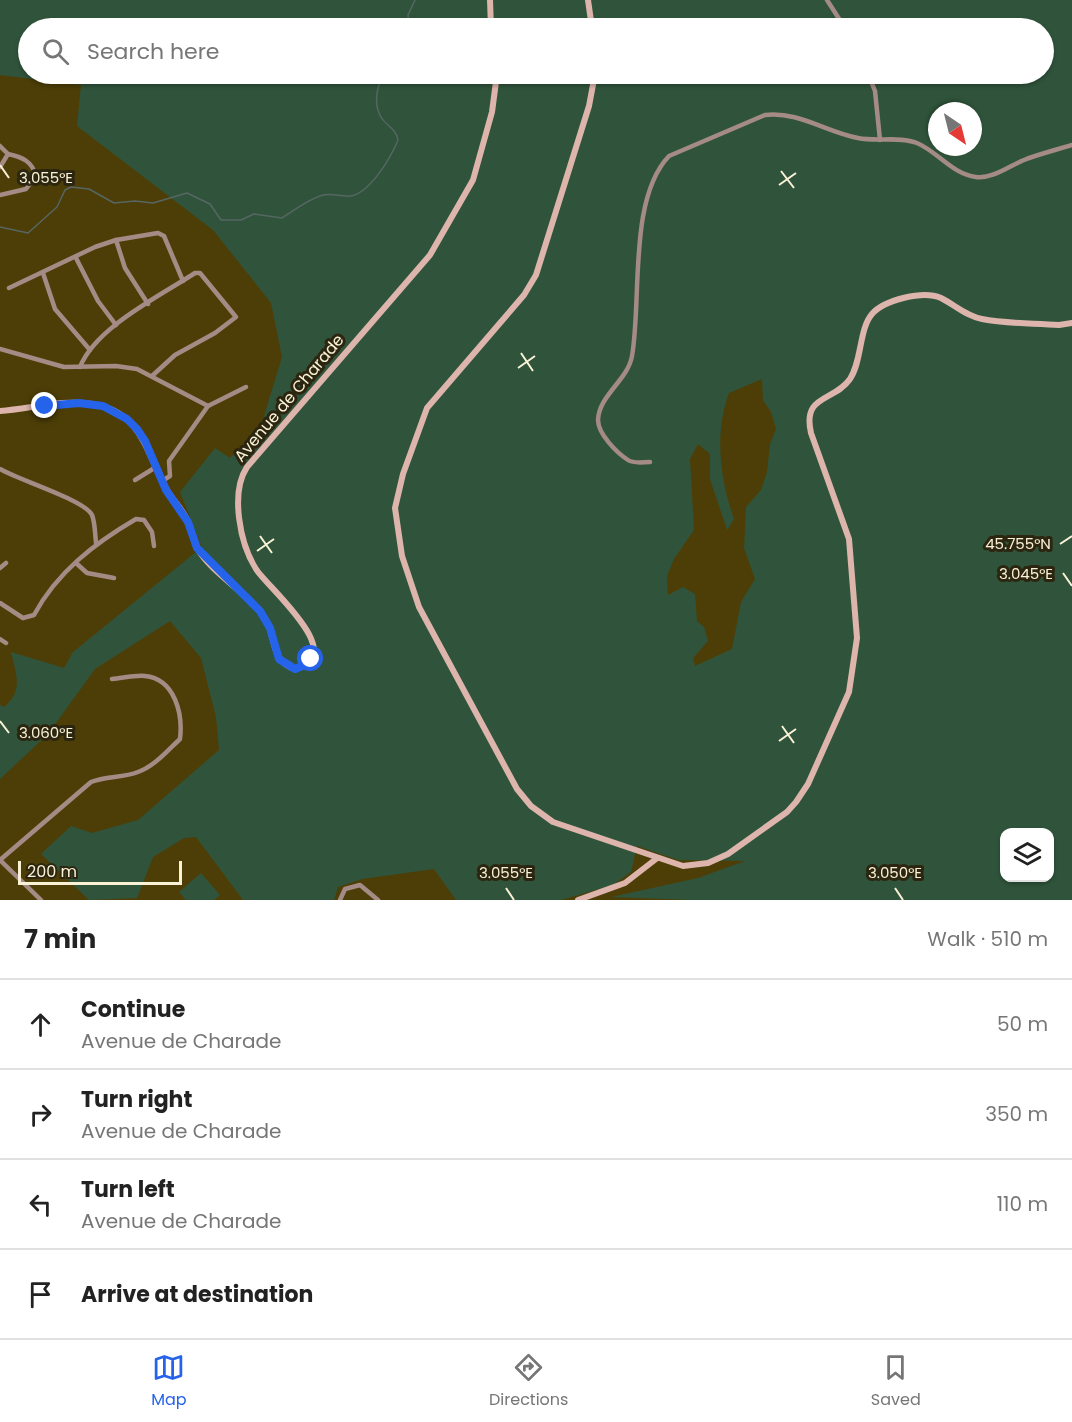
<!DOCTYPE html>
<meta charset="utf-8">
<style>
:root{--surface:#fff;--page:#f2f2f2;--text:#222;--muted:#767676;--line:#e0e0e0;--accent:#2563eb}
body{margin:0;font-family:Poppins,sans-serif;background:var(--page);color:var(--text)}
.controls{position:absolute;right:18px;bottom:18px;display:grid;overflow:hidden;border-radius:12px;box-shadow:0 2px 4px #0004}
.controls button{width:54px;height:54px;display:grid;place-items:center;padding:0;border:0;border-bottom:2px solid var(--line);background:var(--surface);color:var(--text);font:30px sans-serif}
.compass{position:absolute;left:928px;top:102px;width:54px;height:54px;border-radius:50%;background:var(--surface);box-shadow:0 2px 4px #0004;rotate:145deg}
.scale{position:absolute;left:18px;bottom:15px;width:164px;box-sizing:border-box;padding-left:6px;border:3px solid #faf2d7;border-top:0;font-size:16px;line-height:21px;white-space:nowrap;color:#faf2d7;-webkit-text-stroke:4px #2c2611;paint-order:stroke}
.stop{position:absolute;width:18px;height:18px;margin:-14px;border:4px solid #2563eb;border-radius:50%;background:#fff}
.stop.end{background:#2563eb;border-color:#fff;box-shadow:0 2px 6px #0008}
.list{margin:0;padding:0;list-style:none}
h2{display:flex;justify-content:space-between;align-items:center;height:78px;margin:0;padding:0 24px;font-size:26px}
h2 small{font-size:20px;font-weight:400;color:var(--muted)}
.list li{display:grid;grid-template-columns:39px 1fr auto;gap:18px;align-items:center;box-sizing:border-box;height:90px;padding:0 24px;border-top:2px solid var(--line)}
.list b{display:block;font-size:22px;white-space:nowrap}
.list p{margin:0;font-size:20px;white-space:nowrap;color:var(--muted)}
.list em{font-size:20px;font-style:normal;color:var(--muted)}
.icon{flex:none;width:33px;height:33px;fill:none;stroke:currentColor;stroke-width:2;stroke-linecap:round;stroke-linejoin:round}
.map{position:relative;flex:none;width:1072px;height:900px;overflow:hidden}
.search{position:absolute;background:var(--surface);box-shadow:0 2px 4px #0004;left:18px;right:18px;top:18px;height:66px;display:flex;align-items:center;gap:15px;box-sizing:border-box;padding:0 21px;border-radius:33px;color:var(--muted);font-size:22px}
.sheet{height:438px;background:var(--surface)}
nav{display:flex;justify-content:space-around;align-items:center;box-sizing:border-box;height:84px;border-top:2px solid var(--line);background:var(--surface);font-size:16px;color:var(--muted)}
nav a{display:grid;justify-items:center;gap:3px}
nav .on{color:var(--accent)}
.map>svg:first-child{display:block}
.green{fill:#30543b;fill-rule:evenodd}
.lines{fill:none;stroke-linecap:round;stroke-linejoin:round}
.stream{stroke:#566662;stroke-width:1.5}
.street{stroke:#a58b85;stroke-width:4.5}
.secondary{stroke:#ddb5ac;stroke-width:6}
.route{stroke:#2563eb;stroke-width:8}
.ticks{fill:none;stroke:#faf2d7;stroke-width:2}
.labels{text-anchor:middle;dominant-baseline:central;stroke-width:6;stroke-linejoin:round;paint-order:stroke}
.street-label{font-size:16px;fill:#faf2d7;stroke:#2c2611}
.ticks-label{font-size:15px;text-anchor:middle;fill:#faf2d7;stroke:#2c2611;stroke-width:6;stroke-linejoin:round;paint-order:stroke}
</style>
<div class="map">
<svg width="1072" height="900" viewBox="0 0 1072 900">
<rect width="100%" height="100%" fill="#4d3e07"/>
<g class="green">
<path d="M0 0H1072V900H692L611 897 698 878 745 861 678 860 637 846 631 872 613 885 561 900H456L434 869 362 879 338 887 334 900H243L196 837 184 838 153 857 137 898 89 900 41 854 71 826 92 833 138 820 219 750 216 717 201 658 170 621 95 669 48 734 0 779V705L4 707C24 691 16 674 11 652L64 668 73 652 202 547 180 492 215 448 230 458 261 426 282 357 271 303 213 230 77 126 81 85 0 75ZM28 28H1044V74H28ZM937 111H973V147H937ZM762 379 763 400 771 412 776 429 770 444 767 472 761 490 746 507 744 548 755 579 741 602 732 649 695 666 693 658 708 641 704 627 697 621 695 594 683 587 668 595 667 576 674 559 694 530 690 459 698 444 710 454V479L727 530 734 519C720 479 714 433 729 393ZM1004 832H1050V878H1004Z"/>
<path d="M201 873 220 895 214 900H186L179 892Z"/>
</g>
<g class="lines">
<g class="stream">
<path d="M409 28 408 15 415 0"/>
<path d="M0 227 28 233 57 207 65 190 71 187 89 189 114 203 135 201 153 203 187 193 210 204 221 220H241L254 214 282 218C295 210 308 199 323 195 332 193 342 197 351 196 371 192 391 157 398 140 396 128 386 126 381 117 373 104 377 85 384 74"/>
</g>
<g class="street">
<path d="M827 0 845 28"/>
<path d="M868 74 875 91 880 140"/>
<path d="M0 146 8 154 0 167"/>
<path d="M0 195 26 189 36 176C32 161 22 157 8 154"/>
<path d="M116 240 125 268 148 304"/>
<path d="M76 258 98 301 116 325"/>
<path d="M43 273 55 309 90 350"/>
<path d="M9 288 95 247 116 240 158 233 164 236 183 281"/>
<path d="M0 349 64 367 116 366 137 369 208 406"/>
<path d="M80 367C96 327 160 296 195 273H200L236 317 215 333 175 355 152 376"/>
<path d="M650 462C643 462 634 464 628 460 617 453 598 434 598 420 599 395 628 380 632 356 642 299 628 199 669 156L765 115C798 111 826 132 858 138 877 142 900 136 917 143 938 152 952 174 976 177 993 179 1009 166 1024 160 1039 154 1056 150 1072 145"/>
<path d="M0 469C18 480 85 500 92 515 95 522 95 534 96 543"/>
<path d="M135 480 156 467"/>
<path d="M162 481 170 476 169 461 208 406 246 387"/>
<path d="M76 563 87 573 114 578"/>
<path d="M0 568 6 563"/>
<path d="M0 603 23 618 34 615C57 572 95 543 136 519L144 520 152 532 154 546"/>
<path d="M0 639 6 643"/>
<path d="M0 860 91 782C106 776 123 778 138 772 155 766 168 750 180 739 183 714 175 679 145 676 135 675 123 678 112 679"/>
<path d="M0 860 41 900"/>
<path d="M340 900 345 889 360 885 378 900"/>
</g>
<g class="secondary">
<path d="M490 0 491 28"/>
<path d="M588 0 592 28"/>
<path d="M595 74 589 106 536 275 524 295 427 408 403 474 395 508 402 556 419 607 517 789 531 806 553 822 683 866 708 863 728 854 787 812 796 802 808 784 849 692 857 638 849 539 811 433C802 394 834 402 850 379 862 361 859 329 872 314 884 300 923 290 941 298 955 305 966 316 982 319 1007 324 1034 323 1059 325L1072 323"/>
<path d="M0 411C30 409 62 399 91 404 142 411 145 451 166 488 172 500 183 509 188 522 192 531 193 540 197 548 213 575 246 591 264 617 277 635 269 661 295 669 351 656 266 586 256 569 240 544 230 493 247 467L430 255 473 180 492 112 497 74"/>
<path d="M578 900 625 883 656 859"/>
</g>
</g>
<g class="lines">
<path class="route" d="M45 406 79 403 103 406 127 419 137 429 145 441 166 490 188 522 197 548 260 611 270 628 279 659 295 669 307 664 311 659"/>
</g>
<path class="ticks" d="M0 165 9 178M781 171 794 188M779 185 796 173M521 353 533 371M518 368 535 356M260 536 272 553M1060 544 1072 536M257 551 274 539M1063 573 1072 586M0 721 9 733M782 726 794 743M779 741 796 729M506 888 514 900M895 888 903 900"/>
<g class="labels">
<g class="street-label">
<text transform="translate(289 398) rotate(-50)">Avenue de Charade</text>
</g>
</g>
<g class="ticks-label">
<text x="46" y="183">3.055°E</text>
<text x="1018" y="549">45.755°N</text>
<text x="1026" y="579">3.045°E</text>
<text x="46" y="738">3.060°E</text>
<text x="506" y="878">3.055°E</text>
<text x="895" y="878">3.050°E</text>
</g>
</svg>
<div class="controls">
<button><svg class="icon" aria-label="layers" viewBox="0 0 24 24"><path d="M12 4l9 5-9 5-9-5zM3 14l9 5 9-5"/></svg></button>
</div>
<svg class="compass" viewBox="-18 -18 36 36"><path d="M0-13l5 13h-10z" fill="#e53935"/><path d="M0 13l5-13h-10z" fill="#767676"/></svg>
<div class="scale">200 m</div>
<div class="stop" style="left:311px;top:659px"></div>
<div class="stop end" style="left:45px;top:406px"></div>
<div class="search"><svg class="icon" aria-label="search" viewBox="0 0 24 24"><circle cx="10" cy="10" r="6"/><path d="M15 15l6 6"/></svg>Search here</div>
</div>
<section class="sheet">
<h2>7 min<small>Walk · 510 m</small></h2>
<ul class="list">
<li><svg class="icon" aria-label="ahead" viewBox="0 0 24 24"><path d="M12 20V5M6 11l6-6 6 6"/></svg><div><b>Continue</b><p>Avenue de Charade</p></div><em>50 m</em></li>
<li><svg class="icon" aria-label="right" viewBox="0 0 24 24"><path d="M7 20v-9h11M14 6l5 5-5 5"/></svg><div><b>Turn right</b><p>Avenue de Charade</p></div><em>350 m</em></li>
<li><svg class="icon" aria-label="left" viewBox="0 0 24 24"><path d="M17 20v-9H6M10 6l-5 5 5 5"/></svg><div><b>Turn left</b><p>Avenue de Charade</p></div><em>110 m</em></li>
<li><svg class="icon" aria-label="arrive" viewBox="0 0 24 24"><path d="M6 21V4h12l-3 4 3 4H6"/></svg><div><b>Arrive at destination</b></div></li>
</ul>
</section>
<nav>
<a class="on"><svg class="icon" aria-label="map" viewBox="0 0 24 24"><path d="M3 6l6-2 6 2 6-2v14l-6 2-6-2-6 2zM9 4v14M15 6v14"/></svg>Map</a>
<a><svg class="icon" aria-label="directions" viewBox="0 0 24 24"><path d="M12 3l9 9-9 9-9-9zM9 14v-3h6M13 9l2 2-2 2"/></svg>Directions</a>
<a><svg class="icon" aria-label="saved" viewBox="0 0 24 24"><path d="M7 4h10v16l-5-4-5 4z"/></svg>Saved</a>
</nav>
